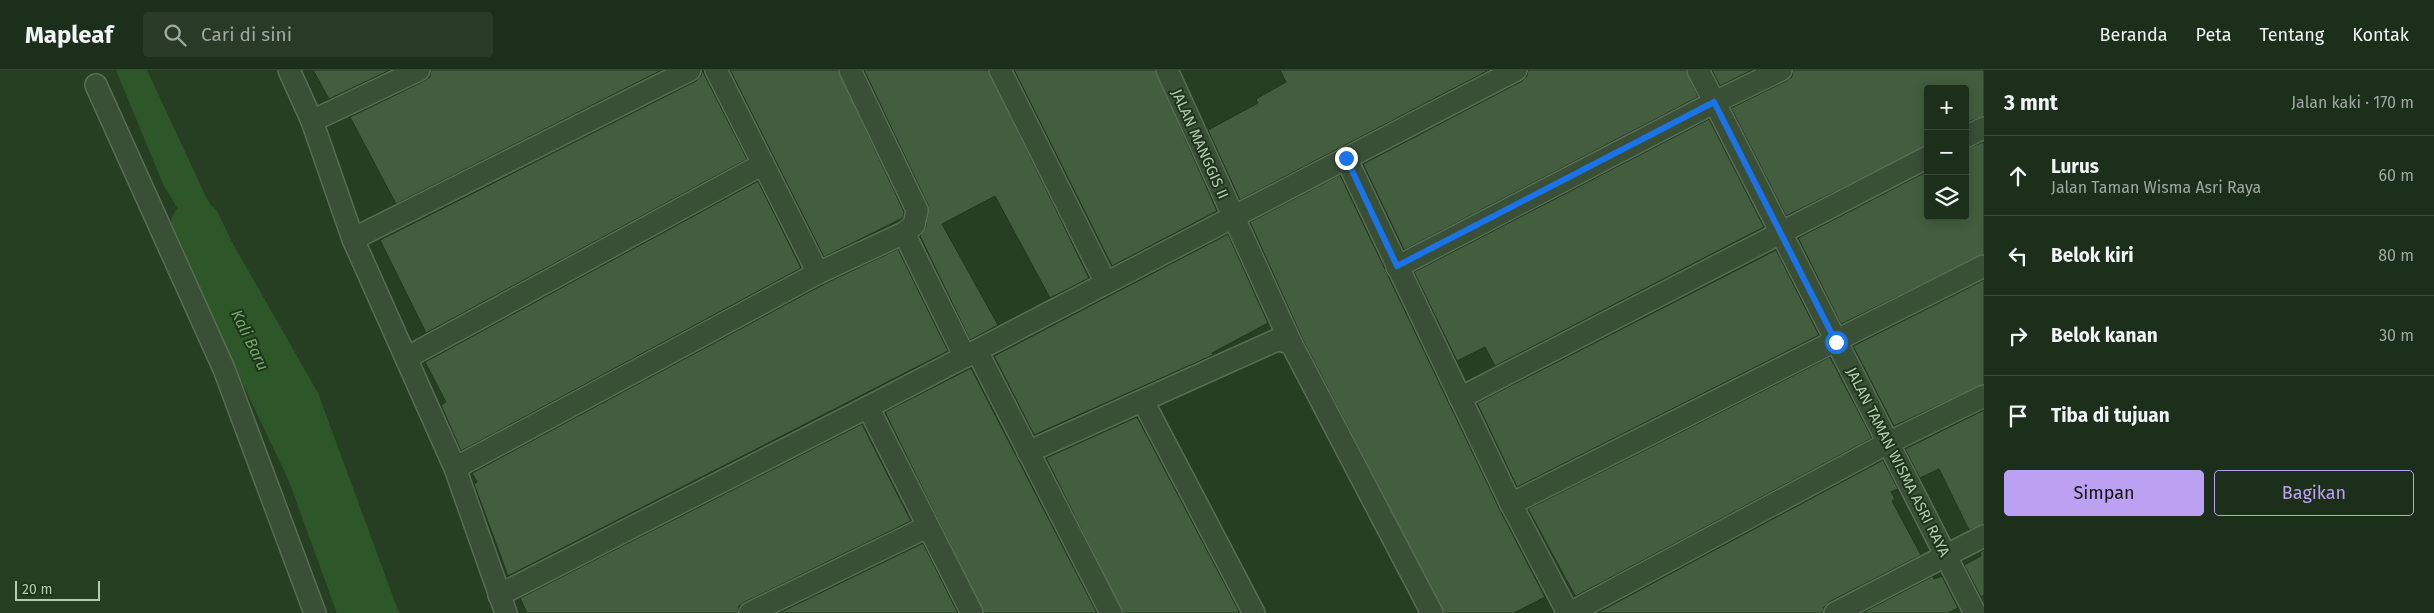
<!DOCTYPE html>
<html lang="id">
<meta charset="utf-8">
<style>
:root{--surface:#1c2f1a;--page:#293b27;--text:#f1f3f6;--muted:#a0a9a2;--line:#3a4a39;--accent:#bca0f2}
body{margin:0;font-family:"Fira Sans",sans-serif;background:var(--page);color:var(--text)}
.controls{position:absolute;right:15px;top:15px;display:grid;overflow:hidden;border-radius:5px;box-shadow:0 2px 12px #0003}
.controls button{width:45px;height:45px;display:grid;place-items:center;padding:0;border:0;border-bottom:1px solid var(--line);background:var(--surface);color:var(--text);font:25px sans-serif}
.scale{position:absolute;left:15px;bottom:12px;width:85px;box-sizing:border-box;padding-left:5px;border:2px solid #b4cab2;border-top:0;font-size:14px;line-height:18px;white-space:nowrap;color:#b4cab2;-webkit-text-stroke:4px #1e341b;paint-order:stroke}
.stop{position:absolute;width:15px;height:15px;margin:-11px;border:4px solid #1a73e8;border-radius:50%;background:#fff}
.stop.end{background:#1a73e8;border-color:#fff;box-shadow:0 1px 5px #0008}
.list{margin:0;padding:0;list-style:none}
h2{display:flex;justify-content:space-between;align-items:center;height:65px;margin:0;padding:0 20px;font-size:21px}
h2 small{font-size:16px;font-weight:400;color:var(--muted)}
.list li{display:grid;grid-template-columns:32px 1fr auto;gap:15px;align-items:center;box-sizing:border-box;height:80px;padding:0 20px;border-top:1px solid var(--line)}
.list b{display:block;font-size:19px;white-space:nowrap}
.list p{margin:0;font-size:16px;white-space:nowrap;color:var(--muted)}
.list em{font-size:16px;font-style:normal;color:var(--muted)}
.actions{display:flex;gap:10px;padding:15px 20px}
.actions a{flex:1;padding:11px 0;border:1px solid var(--accent);border-radius:5px;text-align:center;font-size:18px;color:var(--accent)}
.actions .main{background:var(--accent);color:#111}
.icon{flex:none;width:28px;height:28px;fill:none;stroke:currentColor;stroke-width:2;stroke-linecap:round;stroke-linejoin:round}
.map{position:relative;flex:none;width:1984px;height:543px;overflow:hidden}
header{display:flex;align-items:center;gap:30px;box-sizing:border-box;height:70px;padding:0 25px;background:var(--surface);border-bottom:1px solid var(--line)}
header strong{font-size:24px}
nav{display:flex;gap:28px;margin-inline-start:auto;font-size:18px}
.search{width:350px;height:45px;background:var(--page);display:flex;align-items:center;gap:12px;box-sizing:border-box;padding:0 18px;border-radius:5px;color:var(--muted);font-size:19px}
main{display:flex}
aside{flex:1;background:var(--surface)}
.map>svg:first-child{display:block}
.water{fill:#2e5729}
.lines{fill:none;stroke-linecap:round;stroke-linejoin:round}
.river{stroke:#2e5729;stroke-width:51}
.building{fill:#425e3e;stroke:#20361d}
.minor-casing{stroke:#576d54;stroke-width:24}
.minor{stroke:#394f36;stroke-width:21}
.route{stroke:#1a73e8;stroke-width:6}
.labels{text-anchor:middle;dominant-baseline:central;stroke-width:4;stroke-linejoin:round;paint-order:stroke}
.street-label{font-size:15px;fill:#b4cab2;stroke:#1e341b}
.water-label{font-size:16px;font-style:italic;fill:#72ab69;stroke:#1e341b}
</style>
<header>
<strong>Mapleaf</strong>
<div class="search"><svg class="icon" aria-label="search" viewBox="0 0 24 24"><circle cx="10" cy="10" r="6"/><path d="M15 15l6 6"/></svg>Cari di sini</div>
<nav><a>Beranda</a><a>Peta</a><a>Tentang</a><a>Kontak</a></nav>
</header>
<main>
<div class="map">
<svg width="1984" height="543" viewBox="0 0 1984 543">
<rect width="100%" height="100%" fill="#263f22"/>
<path class="water" d="M116 0H147L205 125 318 323 399 543H366L255 269 163 114Z"/>
<g class="lines">
<path class="river" d="M196 156 312 400 364 543"/>
</g>
<g class="building">
<path d="M313 0H390L329 29Z"/>
<path d="M431 0H662L396 134 350 47 424 11 430 7Z"/>
<path d="M702 0 747 89 426 263 380 170 696 11 701 6Z"/>
<path d="M730 0H838L904 142 903 148 824 187Z"/>
<path d="M864 0H988L1089 208 1050 228 995 126 942 154 998 255 970 270 920 166 926 157 928 135Z"/>
<path d="M1014 0H1155L1217 141 1112 196Z"/>
<path d="M1280 0H1489L1240 130 1208 60 1258 33 1256 29 1286 12Z"/>
<path d="M1528 0H1686L1698 27 1404 180 1363 94 1522 11 1527 6Z"/>
<path d="M1712 0H1752L1720 16Z"/>
<path d="M1793 0H1984V46L1965 53V19H1928V75L1786 146 1731 38 1786 11 1792 7Z"/>
<path d="M1709 49 1764 157 1495 296 1485 277 1457 291 1414 202Z"/>
<path d="M1984 72V184L1841 254 1798 168 1928 101V146H1965V79Z"/>
<path d="M1340 105 1500 440 1545 527 1514 543H1444L1302 268 1250 152Z"/>
<path d="M758 111 801 198 461 381 441 335 446 332 425 292Z"/>
<path d="M1228 164 1268 253 1212 283 1213 285 1034 365 994 286Z"/>
<path d="M898 179 948 281 508 506 474 414 477 412 472 403 824 214Z"/>
<path d="M1776 180 1819 265 1517 417 1477 333Z"/>
<path d="M1984 210V314L1894 356 1853 276Z"/>
<path d="M1830 287 1872 368 1576 526 1574 524 1528 439Z"/>
<path d="M971 298 1097 543H984L885 342Z"/>
<path d="M1984 340V454L1969 460 1939 399 1920 408 1905 379Z"/>
<path d="M1137 347 1240 543H1123L1046 388Z"/>
<path d="M862 354 911 451 745 532 739 536 738 543H527L520 528Z"/>
<path d="M1883 390 1898 419 1891 422 1895 429 1892 431 1921 485 1829 532 1824 537 1823 543H1597Z"/>
<path d="M923 473 958 543H779Z"/>
<path d="M1984 480V525L1981 527 1964 495 1981 486 1980 482Z"/>
<path d="M1933 506 1934 509 1942 506 1958 538 1948 543H1862Z"/>
</g>
<g class="lines">
<defs>
<g id="minor">
<path d="M289 0 312 51 353 169 455 398 506 543"/>
<path d="M716 0 818 203"/>
<path d="M1000 0 1106 213"/>
<path d="M1167 0 1291 273"/>
<path d="M1698 0 1975 543"/>
<path d="M96 15 224 299 315 543"/>
<path d="M312 51 419 0"/>
<path d="M1965 67 1984 58"/>
<path d="M1346 88 1511 434 1568 543"/>
<path d="M904 163 965 287"/>
<path d="M353 169 690 0"/>
<path d="M1397 197 1715 32 1781 0"/>
<path d="M977 281 1111 543"/>
<path d="M406 288 763 94"/>
<path d="M1460 328 1928 87"/>
<path d="M1143 331 1254 543"/>
<path d="M868 337 972 543"/>
<path d="M1028 382 1277 270 1291 273 1432 543"/>
<path d="M455 398 818 203 904 163 914 155 917 140 850 0"/>
<path d="M1511 434 1984 196"/>
<path d="M499 525 868 337 1516 0"/>
<path d="M750 543 927 457"/>
<path d="M1570 543 1888 373 1984 326"/>
<path d="M1835 543 1984 466"/>
</g>
</defs>
<use href="#minor" class="minor-casing"/>
<use href="#minor" class="minor"/>
</g>
<g class="lines">
<path class="route" d="M1346 88 1397 196 1714 32 1836 272"/>
</g>
<g class="labels">
<g class="street-label">
<text transform="translate(1200 74) rotate(66)">JALAN MANGGIS II</text>
<text transform="translate(1898 392) rotate(63)">JALAN TAMAN WISMA ASRI RAYA</text>
</g>
<g class="water-label">
<text transform="translate(250 270) rotate(64)">Kali Baru</text>
</g>
</g>
</svg>
<div class="controls">
<button>+</button>
<button>−</button>
<button><svg class="icon" aria-label="layers" viewBox="0 0 24 24"><path d="M12 4l9 5-9 5-9-5zM3 14l9 5 9-5"/></svg></button>
</div>
<div class="scale">20 m</div>
<div class="stop" style="left:1836px;top:272px"></div>
<div class="stop end" style="left:1346px;top:88px"></div>
</div>
<aside>
<h2>3 mnt<small>Jalan kaki · 170 m</small></h2>
<ul class="list">
<li><svg class="icon" aria-label="ahead" viewBox="0 0 24 24"><path d="M12 20V5M6 11l6-6 6 6"/></svg><div><b>Lurus</b><p>Jalan Taman Wisma Asri Raya</p></div><em>60 m</em></li>
<li><svg class="icon" aria-label="left" viewBox="0 0 24 24"><path d="M17 20v-9H6M10 6l-5 5 5 5"/></svg><div><b>Belok kiri</b></div><em>80 m</em></li>
<li><svg class="icon" aria-label="right" viewBox="0 0 24 24"><path d="M7 20v-9h11M14 6l5 5-5 5"/></svg><div><b>Belok kanan</b></div><em>30 m</em></li>
<li><svg class="icon" aria-label="arrive" viewBox="0 0 24 24"><path d="M6 21V4h12l-3 4 3 4H6"/></svg><div><b>Tiba di tujuan</b></div></li>
</ul>
<div class="actions"><a class="main">Simpan</a><a>Bagikan</a></div>
</aside>
</main>
